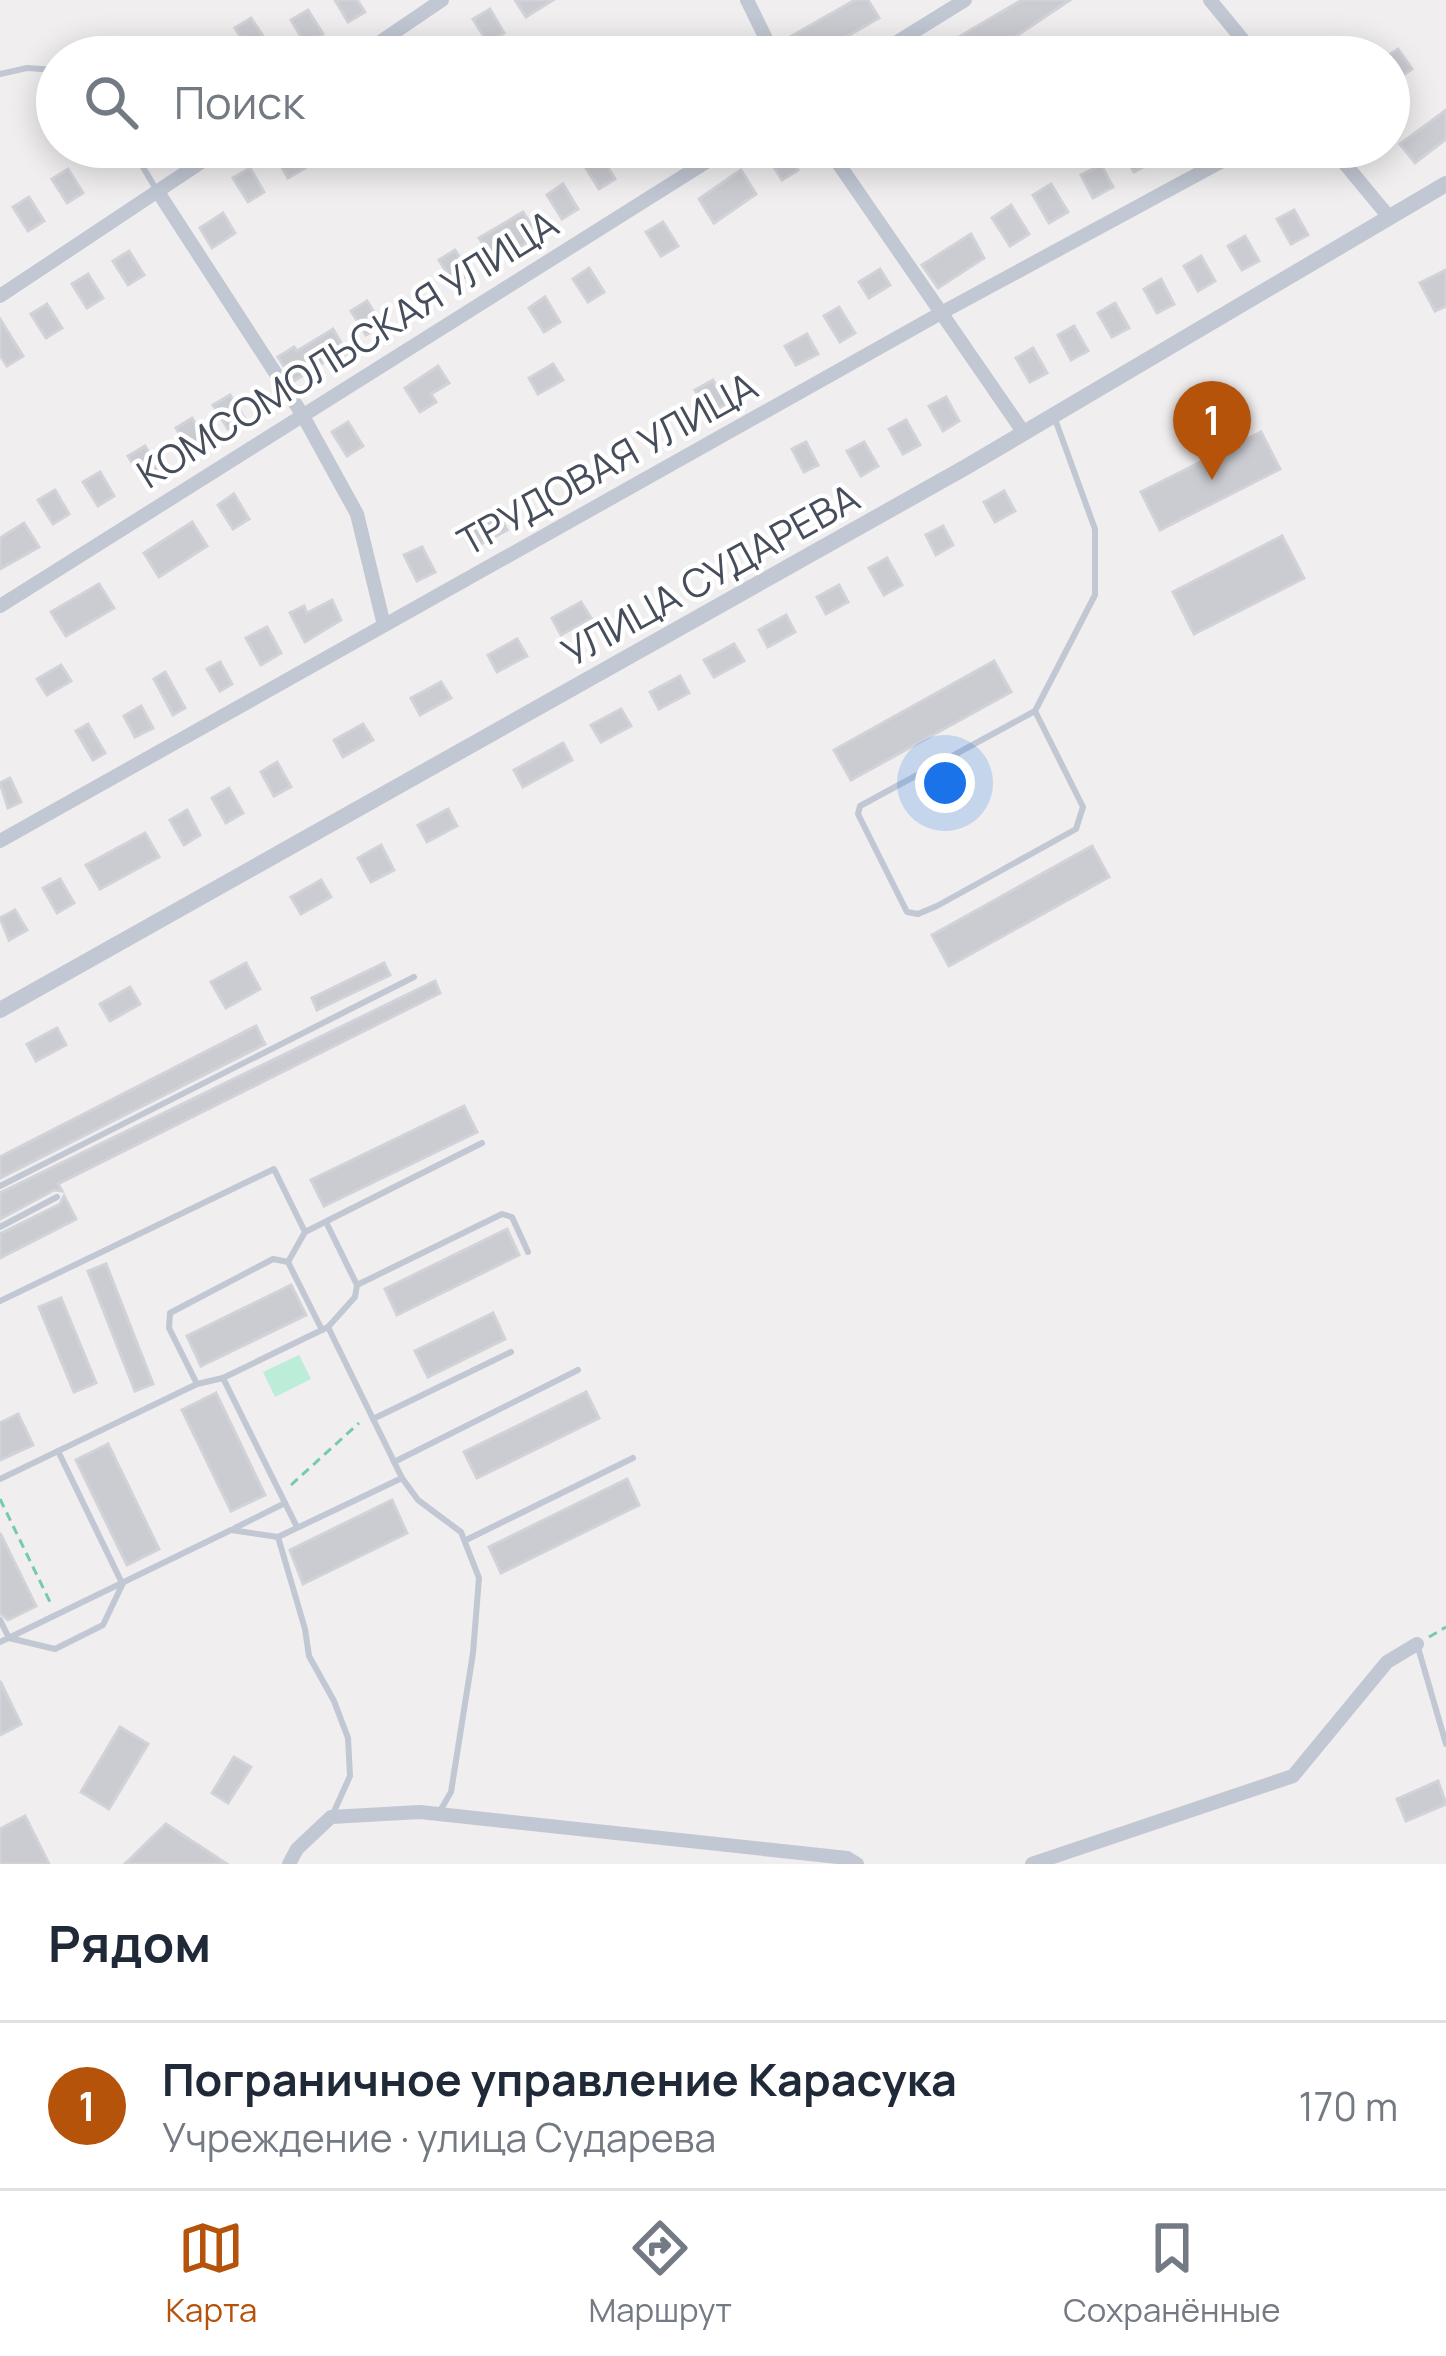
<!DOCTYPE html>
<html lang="ru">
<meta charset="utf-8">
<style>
:root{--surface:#fff;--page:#f2f2f3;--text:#1f2937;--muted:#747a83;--line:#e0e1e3;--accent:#b45309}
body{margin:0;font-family:Manrope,sans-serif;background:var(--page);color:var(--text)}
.you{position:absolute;left:945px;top:783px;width:42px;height:42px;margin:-30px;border:9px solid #fff;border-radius:50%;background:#1a73e8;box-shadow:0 0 0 18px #1a73e833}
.badge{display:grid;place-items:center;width:78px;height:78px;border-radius:50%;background:var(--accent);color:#fff;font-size:39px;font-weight:700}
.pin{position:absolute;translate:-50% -99px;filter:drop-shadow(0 3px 6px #0008)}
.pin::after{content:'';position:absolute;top:63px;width:42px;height:36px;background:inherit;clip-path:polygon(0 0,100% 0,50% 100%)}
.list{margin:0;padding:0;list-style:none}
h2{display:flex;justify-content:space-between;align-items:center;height:156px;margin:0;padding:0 48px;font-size:51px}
h2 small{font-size:39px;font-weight:400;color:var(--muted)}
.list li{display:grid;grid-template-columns:78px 1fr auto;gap:36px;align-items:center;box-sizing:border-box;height:168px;padding:0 48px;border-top:3px solid var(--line)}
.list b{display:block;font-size:45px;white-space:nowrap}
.list p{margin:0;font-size:39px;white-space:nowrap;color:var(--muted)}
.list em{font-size:39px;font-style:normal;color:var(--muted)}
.icon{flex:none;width:66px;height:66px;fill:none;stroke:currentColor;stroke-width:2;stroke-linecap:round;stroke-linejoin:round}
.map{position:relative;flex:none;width:1446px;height:1864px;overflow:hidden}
.search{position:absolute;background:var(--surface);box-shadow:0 6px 30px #0003;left:36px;right:36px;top:36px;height:132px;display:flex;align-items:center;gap:30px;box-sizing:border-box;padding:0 42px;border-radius:66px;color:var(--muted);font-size:45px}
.sheet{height:324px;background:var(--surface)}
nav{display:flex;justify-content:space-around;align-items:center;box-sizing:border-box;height:168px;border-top:3px solid var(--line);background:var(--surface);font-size:33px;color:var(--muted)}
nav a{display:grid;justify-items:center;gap:6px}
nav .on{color:var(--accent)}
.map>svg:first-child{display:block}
.green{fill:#bcedd9}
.building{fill:#caccd2;stroke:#d2d2d9;stroke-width:3}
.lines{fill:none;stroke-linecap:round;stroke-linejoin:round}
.path{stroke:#75cab2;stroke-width:3;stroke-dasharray:9 6;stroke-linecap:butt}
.service{stroke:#c1c7d3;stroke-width:6}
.minor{stroke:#c1c7d3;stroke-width:14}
.tertiary{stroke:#c1c7d3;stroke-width:16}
.labels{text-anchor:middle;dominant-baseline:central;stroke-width:9;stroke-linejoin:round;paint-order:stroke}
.street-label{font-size:39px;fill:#464d5b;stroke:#fff}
</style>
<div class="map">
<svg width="1446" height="1864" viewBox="0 0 1446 1864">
<rect width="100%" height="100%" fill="#f0eeee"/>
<path class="green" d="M299 1355 311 1379 275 1397 263 1372Z"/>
<g class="building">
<path d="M335 0H357L365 12 348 22Z"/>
<path d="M515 0H553L526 17Z"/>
<path d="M855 0H868L879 18 811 57H790L781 42Z"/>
<path d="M1022 0H1070L1000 47 980 57H962L952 41Z"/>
<path d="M490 9 504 33 488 43 473 19Z"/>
<path d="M308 10 323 34 306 45 291 20Z"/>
<path d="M251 18 267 42 250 52 235 28Z"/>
<path d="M451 38 462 57H440L435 48Z"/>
<path d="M1398 49 1412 69 1389 85V55Z"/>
<path d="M1446 110V139L1415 163 1400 144Z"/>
<path d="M285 147H292L305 168 288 178 274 154Z"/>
<path d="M333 147H370L343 164Z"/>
<path d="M784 147 798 170 782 180 767 156Z"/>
<path d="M1120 147H1146L1154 161 1134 172Z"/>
<path d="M600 155 615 179 599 189 584 165Z"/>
<path d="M1101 165 1113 187 1093 198 1081 175Z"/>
<path d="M250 168 264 192 248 202 233 178Z"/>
<path d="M68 169 83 193 67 203 52 179Z"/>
<path d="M741 170 756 194 714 223 699 199Z"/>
<path d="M563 184 578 209 562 219 547 195Z"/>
<path d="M1051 184 1068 212 1049 223 1033 195Z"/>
<path d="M29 197 44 221 28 231 13 207Z"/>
<path d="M1011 205 1029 234 1010 246 992 218Z"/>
<path d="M1294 210 1308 235 1291 244 1277 219Z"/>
<path d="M523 212 538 236 494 262 479 238Z"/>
<path d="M223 213 235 233 212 248 200 228Z"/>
<path d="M663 222 678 246 661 256 646 232Z"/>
<path d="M971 234 984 258 938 288 922 265Z"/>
<path d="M1245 236 1259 261 1242 270 1228 246Z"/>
<path d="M455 250 470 274 454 284 439 260Z"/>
<path d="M129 251 144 275 128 285 113 261Z"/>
<path d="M1201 256 1215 281 1198 291 1184 266Z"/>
<path d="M589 268 604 292 588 302 573 279Z"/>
<path d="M880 269 890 285 869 298 859 282Z"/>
<path d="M1446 270V306L1435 311 1420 283Z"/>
<path d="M88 274 103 298 87 308 72 284Z"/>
<path d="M1161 279 1174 304 1157 313 1144 289Z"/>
<path d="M545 297 560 322 544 332 529 308Z"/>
<path d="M367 301 382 325 366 335 351 311Z"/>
<path d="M1115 303 1129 328 1112 337 1098 313Z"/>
<path d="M47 304 62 328 46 338 31 314Z"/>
<path d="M839 307 855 333 840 342 824 316Z"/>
<path d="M0 319 23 356 7 366 0 355Z"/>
<path d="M1074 326 1088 351 1071 360 1058 335Z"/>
<path d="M333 329 347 353 331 363 329 359 294 381 278 357 294 347 297 351Z"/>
<path d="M807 334 818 354 796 365 785 346Z"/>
<path d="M1033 348 1047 373 1030 382 1016 358Z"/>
<path d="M553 364 563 380 538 394 529 378Z"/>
<path d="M438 366 449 383 431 394 436 402 420 412 405 388Z"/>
<path d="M713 380 727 404 709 414 695 390Z"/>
<path d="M230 395 245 419 228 429 213 405Z"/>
<path d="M946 397 959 421 943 431 929 406Z"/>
<path d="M192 418 207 442 191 452 176 428Z"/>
<path d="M906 420 920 445 903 454 889 429Z"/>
<path d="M348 422 363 446 347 456 332 432Z"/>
<path d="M1261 432 1280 469 1160 530 1141 492Z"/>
<path d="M806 442 818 465 804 472 792 449Z"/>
<path d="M864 442 878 466 861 476 847 451Z"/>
<path d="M145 446 160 470 143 480 128 456Z"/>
<path d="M100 472 114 496 98 506 83 482Z"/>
<path d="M55 490 69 514 53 524 38 500Z"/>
<path d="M1004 491 1015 511 995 522 984 502Z"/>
<path d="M234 494 249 519 233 529 218 505Z"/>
<path d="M498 513 507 530 471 549 462 532Z"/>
<path d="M192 522 207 546 159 577 144 553Z"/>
<path d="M24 523 39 547 0 569V538Z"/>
<path d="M943 526 953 545 936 555 926 535Z"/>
<path d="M1282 536 1304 578 1194 634 1173 592Z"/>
<path d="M422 547 435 572 417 581 404 555Z"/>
<path d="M887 558 902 585 884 595 869 568Z"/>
<path d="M99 584 114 608 66 636 51 612Z"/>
<path d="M839 585 848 602 826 614 817 597Z"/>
<path d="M332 600 341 620 305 642 290 613 304 606 307 613Z"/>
<path d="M581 602 591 618 561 635 552 618Z"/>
<path d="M786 615 795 632 768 647 759 630Z"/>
<path d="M267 627 281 653 261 665 246 638Z"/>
<path d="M517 639 527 656 497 672 488 655Z"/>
<path d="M734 644 744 661 714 677 704 660Z"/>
<path d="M994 661 1011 692 851 780 834 750Z"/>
<path d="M220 662 232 684 220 691 207 669Z"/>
<path d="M61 665 71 681 47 695 37 679Z"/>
<path d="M165 672 185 708 173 715 154 679Z"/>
<path d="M680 676 689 693 659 709 650 692Z"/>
<path d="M441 682 451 698 420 715 411 698Z"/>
<path d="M141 706 153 728 135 737 124 716Z"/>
<path d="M621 709 631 726 601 742 591 725Z"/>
<path d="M88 724 105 753 93 760 76 731Z"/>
<path d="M363 724 373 740 343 757 334 740Z"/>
<path d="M563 743 572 760 523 787 514 770Z"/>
<path d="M277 762 291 787 274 796 261 772Z"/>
<path d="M10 778 21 802 8 808 0 783Z"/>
<path d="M229 788 243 813 226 823 212 798Z"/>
<path d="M448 809 457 826 427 842 418 825Z"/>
<path d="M187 810 200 835 184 845 170 820Z"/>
<path d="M145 833 159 857 100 889 86 865Z"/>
<path d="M381 845 394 870 371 882 358 858Z"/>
<path d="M1092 846 1109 877 949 966 932 935Z"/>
<path d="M60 879 74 903 57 913 43 888Z"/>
<path d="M321 880 331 897 301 914 291 897Z"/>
<path d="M15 910 27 930 9 940 0 918Z"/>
<path d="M246 963 260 989 226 1008 211 982Z"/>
<path d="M384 963 390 975 317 1010 312 998Z"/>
<path d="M435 981 440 993 58 1184 62 1191 54 1190 0 1219V1193Z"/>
<path d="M130 987 140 1004 110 1021 100 1004Z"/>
<path d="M256 1026 265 1044 0 1178V1157Z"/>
<path d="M57 1028 66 1045 36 1061 27 1044Z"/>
<path d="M464 1106 477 1132 324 1206 311 1180Z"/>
<path d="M64 1196 76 1219 0 1258V1234L60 1204Z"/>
<path d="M507 1229 519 1255 397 1315 385 1289Z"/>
<path d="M106 1264 153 1384 135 1391 88 1271Z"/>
<path d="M291 1285 306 1315 201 1366 187 1336Z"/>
<path d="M61 1298 96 1383 74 1392 39 1307Z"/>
<path d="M493 1313 505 1339 428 1377 415 1351Z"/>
<path d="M586 1392 599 1418 477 1478 464 1452Z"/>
<path d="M216 1393 265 1495 231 1511 182 1410Z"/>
<path d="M18 1414 33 1445 0 1460V1423Z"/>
<path d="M108 1444 159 1549 127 1565 76 1460Z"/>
<path d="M627 1479 639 1505 501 1573 489 1547Z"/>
<path d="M392 1500 407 1533 303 1584 290 1550Z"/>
<path d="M0 1533 36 1606 8 1620 0 1613Z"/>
<path d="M0 1681 21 1724 0 1735Z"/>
<path d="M120 1727 148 1744 109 1809 81 1792Z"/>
<path d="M234 1757 251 1767 228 1803 212 1793Z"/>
<path d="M1438 1781 1446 1804 1406 1821 1397 1799Z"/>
<path d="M25 1816 49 1864H0V1829Z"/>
<path d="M166 1824 227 1864H125Z"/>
</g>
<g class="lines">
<g class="path">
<path d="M291 1485 359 1423"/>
<path d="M0 1499 50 1602"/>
<path d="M1429 1637 1446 1627"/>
</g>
<g class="service">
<path d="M0 74 27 68 57 70"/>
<path d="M131 147 156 189"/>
<path d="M1035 711 1083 807 1076 829 937 906 918 914 907 912 858 814 860 806 1035 711 1095 595V529L1055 419"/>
<path d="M0 1186 414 977"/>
<path d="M326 1222 357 1285"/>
<path d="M0 1227 57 1197"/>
<path d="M305 1232 482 1143"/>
<path d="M0 1301 274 1169 305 1232 288 1262"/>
<path d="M328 1327 355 1297 357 1285 502 1214 512 1217 528 1252"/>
<path d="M223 1378 297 1527"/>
<path d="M197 1384 169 1328 170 1313 273 1259 288 1262 322 1330"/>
<path d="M373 1419 511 1352"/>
<path d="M58 1451 122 1583"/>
<path d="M394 1462 578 1370"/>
<path d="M402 1478 418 1500 461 1532 479 1578 473 1653 451 1792 440 1811"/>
<path d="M0 1479 197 1384 223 1378 328 1327 402 1478 278 1537 231 1530 0 1642"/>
<path d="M235 1528 285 1503"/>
<path d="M278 1537 305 1629 309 1656 334 1701 348 1738 350 1776 332 1816"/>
<path d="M466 1540 633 1458"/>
<path d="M0 1620 9 1638 55 1649 103 1625 123 1583"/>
<path d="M1417 1644 1446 1744"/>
</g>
<g class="minor">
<path d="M747 0 775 57"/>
<path d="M1210 0 1257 57"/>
<path d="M358 57 442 0"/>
<path d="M873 57 965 0"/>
<path d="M827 147 1024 433"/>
<path d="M1331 147 1389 217"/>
<path d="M158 192 302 414 357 514 384 625"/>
<path d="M0 296 224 147"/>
<path d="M0 606 730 147"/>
<path d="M0 841 941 313 1248 147"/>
<path d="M289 1864 297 1849 331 1817 420 1812 847 1858 857 1864"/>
<path d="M1032 1864 1293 1776 1387 1662 1417 1644"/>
</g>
<path class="tertiary" d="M0 1010 966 467 1446 184"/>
</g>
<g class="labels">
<g class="street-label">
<text transform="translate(347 348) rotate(-32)">КОМСОМОЛЬСКАЯ УЛИЦА</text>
<text transform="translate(607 463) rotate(-29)">ТРУДОВАЯ УЛИЦА</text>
<text transform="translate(710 574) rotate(-29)">УЛИЦА СУДАРЕВА</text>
</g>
</g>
</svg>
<div class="you"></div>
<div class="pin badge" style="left:1212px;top:480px">1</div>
<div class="search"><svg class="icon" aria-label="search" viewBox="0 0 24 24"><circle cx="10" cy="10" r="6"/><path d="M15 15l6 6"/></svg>Поиск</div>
</div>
<section class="sheet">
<h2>Рядом<small></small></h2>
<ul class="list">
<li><span class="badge">1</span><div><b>Пограничное управление Карасука</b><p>Учреждение · улица Сударева</p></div><em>170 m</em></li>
</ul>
</section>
<nav>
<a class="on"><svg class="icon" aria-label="map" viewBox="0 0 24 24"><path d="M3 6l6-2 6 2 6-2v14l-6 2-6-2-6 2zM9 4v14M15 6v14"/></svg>Карта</a>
<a><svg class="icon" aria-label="directions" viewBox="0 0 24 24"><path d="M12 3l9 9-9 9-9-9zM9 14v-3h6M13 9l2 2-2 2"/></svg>Маршрут</a>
<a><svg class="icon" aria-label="saved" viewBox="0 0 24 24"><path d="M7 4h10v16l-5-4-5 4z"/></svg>Сохранённые</a>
</nav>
